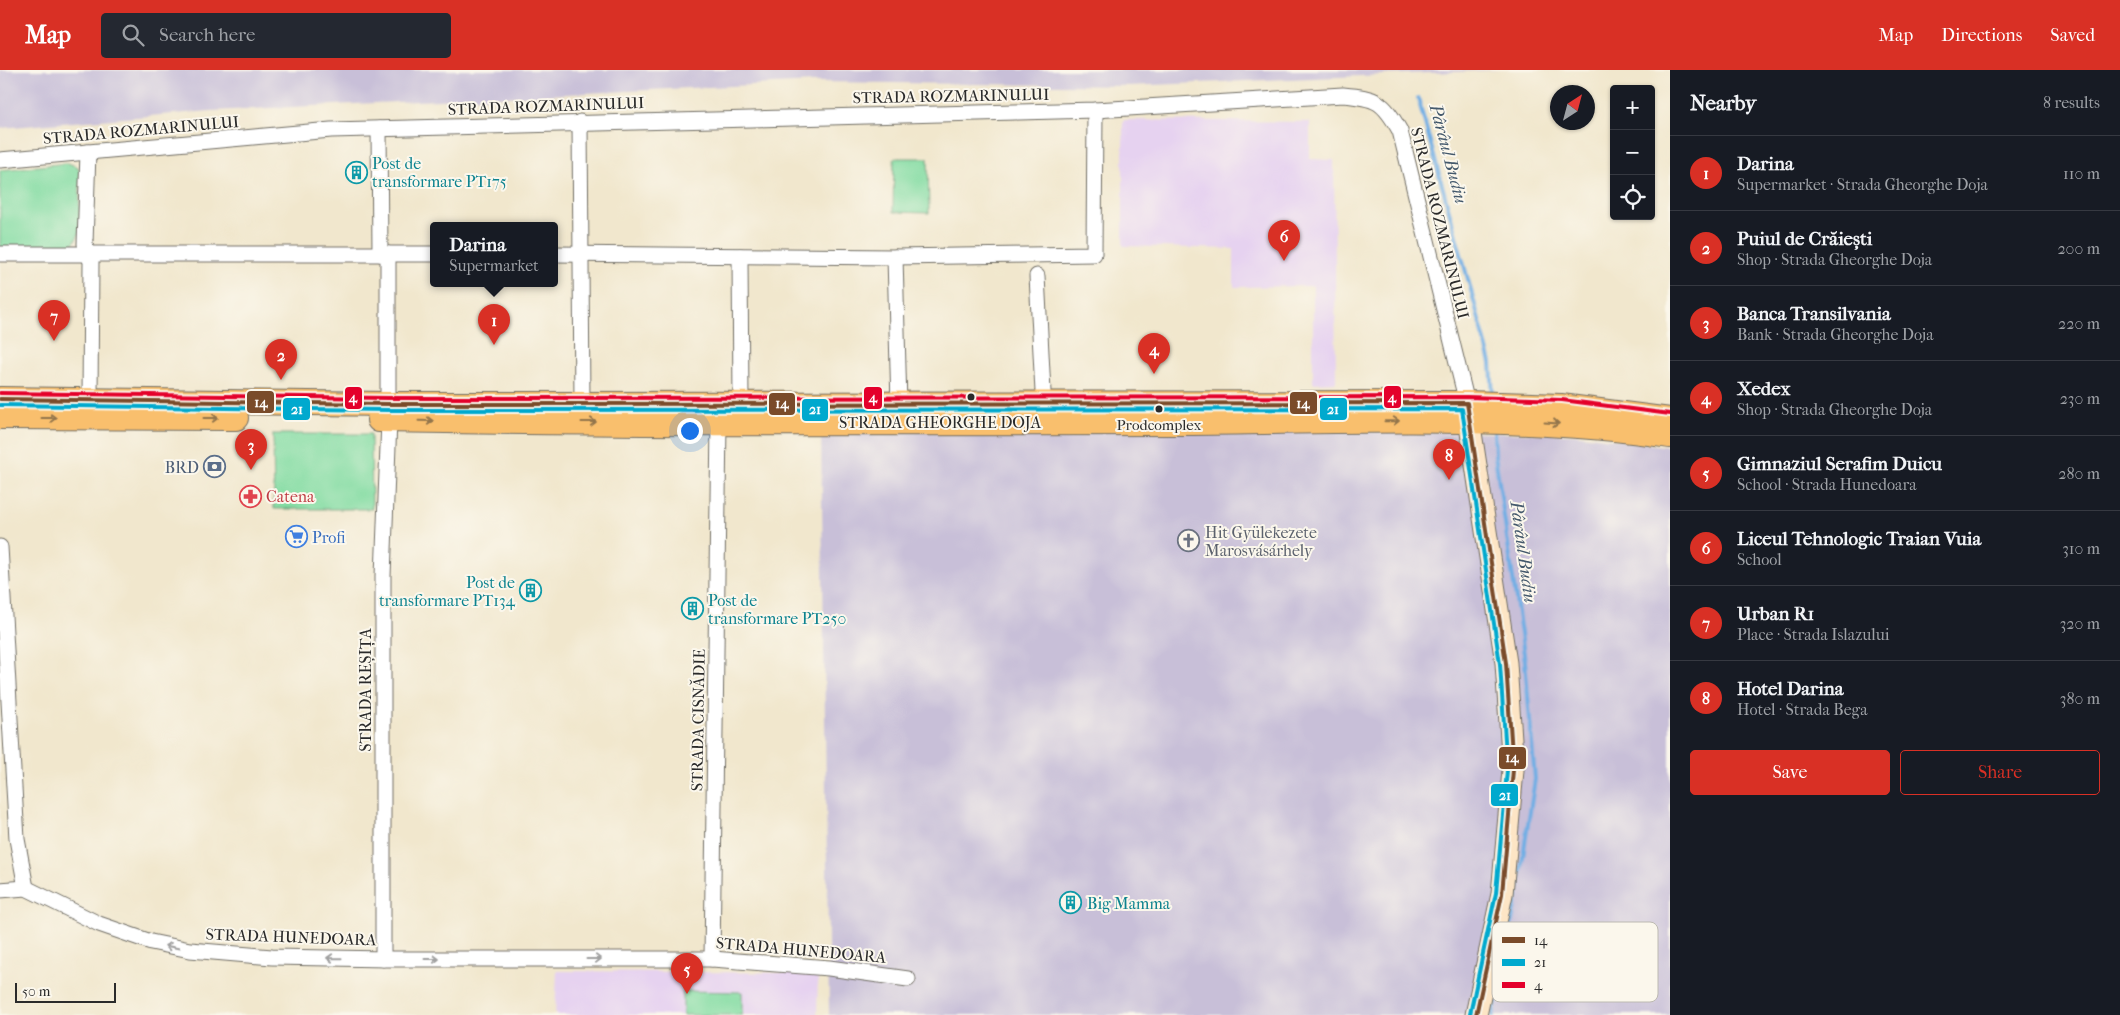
<!DOCTYPE html>
<meta charset="utf-8">
<style>
:root{--surface:#171b24;--page:#242831;--text:#f1f3f6;--muted:#9ea1a6;--line:#363941;--accent:#d93025}
body{margin:0;font-family:"IM FELL French Canon",serif;background:var(--page);color:var(--text)}
.controls{position:absolute;right:15px;top:15px;display:grid;overflow:hidden;border-radius:5px;box-shadow:0 1px 4px #0004}
.controls button{width:45px;height:45px;display:grid;place-items:center;padding:0;border:0;border-bottom:1px solid var(--line);background:var(--surface);color:var(--text);font:25px sans-serif}
.compass{position:absolute;left:1550px;top:15px;width:45px;height:45px;border-radius:50%;background:var(--surface);box-shadow:0 1px 4px #0004;rotate:36deg}
.scale{position:absolute;left:15px;bottom:12px;width:101px;box-sizing:border-box;padding-left:5px;border:2px solid #2b2b2b;border-top:0;font-size:14px;line-height:18px;white-space:nowrap;color:#2b2b2b;-webkit-text-stroke:4px #fbf7ec;paint-order:stroke}
.you{position:absolute;left:689px;top:360px;width:18px;height:18px;margin:-12px;border:4px solid #fff;border-radius:50%;background:#1a73e8;box-shadow:0 0 0 8px #1a73e833}
.badge{display:grid;place-items:center;width:32px;height:32px;border-radius:50%;background:var(--accent);color:#fff;font-size:16px;font-weight:700}
.pin{position:absolute;translate:-50% -41px;filter:drop-shadow(0 1px 2px #0008)}
.pin::after{content:'';position:absolute;top:26px;width:18px;height:15px;background:inherit;clip-path:polygon(0 0,100% 0,50% 100%)}
.popup{position:absolute;left:430px;top:152px;width:128px;height:65px;box-sizing:border-box;display:grid;place-content:center;border-radius:5px;background:var(--surface);filter:drop-shadow(0 1px 4px #0005);font-size:16px;white-space:nowrap;color:var(--muted)}
.popup b{font-size:19px;color:var(--text)}
.popup::after{content:'';position:absolute;left:50%;top:100%;margin-left:-10px;border:10px solid transparent;border-top-color:var(--surface)}
.list{margin:0;padding:0;list-style:none}
h2{display:flex;justify-content:space-between;align-items:center;height:65px;margin:0;padding:0 20px;font-size:21px}
h2 small{font-size:16px;font-weight:400;color:var(--muted)}
.list li{display:grid;grid-template-columns:32px 1fr auto;gap:15px;align-items:center;box-sizing:border-box;height:75px;padding:0 20px;border-top:1px solid var(--line)}
.list b{display:block;font-size:19px;white-space:nowrap}
.list p{margin:0;font-size:16px;white-space:nowrap;color:var(--muted)}
.list em{font-size:16px;font-style:normal;color:var(--muted)}
.actions{display:flex;gap:10px;padding:15px 20px}
.actions a{flex:1;padding:11px 0;border:1px solid var(--accent);border-radius:5px;text-align:center;font-size:18px;color:var(--accent)}
.actions .main{background:var(--accent);color:#fff}
.icon{flex:none;width:28px;height:28px;fill:none;stroke:currentColor;stroke-width:2;stroke-linecap:round;stroke-linejoin:round}
.map{position:relative;flex:none;width:1670px;height:945px;overflow:hidden}
header{display:flex;align-items:center;gap:30px;box-sizing:border-box;height:70px;padding:0 25px;background:var(--accent);color:#fff}
header strong{font-size:24px}
nav{display:flex;gap:28px;margin-inline-start:auto;font-size:18px}
.search{width:350px;height:45px;background:var(--page);display:flex;align-items:center;gap:12px;box-sizing:border-box;padding:0 18px;border-radius:5px;color:var(--muted);font-size:19px}
main{display:flex}
aside{flex:1;background:var(--surface)}
.map>svg:first-child{display:block}
.built{fill:#e6d2f0}
.industrial{fill:#c8bfd8}
.green{fill:#81dba1;stroke:#568366}
.lines{fill:none;stroke-linecap:round;stroke-linejoin:round}
.stream{stroke:#72afe4;stroke-width:4}
.street-casing{stroke:#706d64;stroke-width:17}
.secondary-casing{stroke:#706d64;stroke-width:23}
.primary-casing{stroke:#706d64;stroke-width:26}
.street{stroke:#fff;stroke-width:15}
.secondary{stroke:#fde5c5;stroke-width:21}
.primary{stroke:#f9bf6d;stroke-width:24}
.bus-1-casing{stroke:#fbf7ec;stroke-width:8}
.bus-2-casing{stroke:#fbf7ec;stroke-width:8}
.bus-3-casing{stroke:#fbf7ec;stroke-width:8}
.bus-1{stroke:#7a4b2a;stroke-width:4}
.bus-2{stroke:#00a9ce;stroke-width:4}
.bus-3{stroke:#e4002b;stroke-width:4}
.oneway{stroke:#92754c}
.oneway2{stroke:#a0a0a0}
.bus-dot{fill:#2b2b2b;stroke:#fbf7ec;stroke-width:2}
.labels{text-anchor:middle;dominant-baseline:central;stroke-width:4;stroke-linejoin:round;paint-order:stroke}
.bus-label{font-size:15px;fill:#2b2b2b;stroke:#fbf7ec}
.street-label{font-size:16px;fill:#2b2b2b;stroke:#fbf7ec}
.culture-label{font-size:16px;fill:#0d838f;stroke:#fbf7ec;text-anchor:start}
.service-label{font-size:16px;fill:#4e5e75;stroke:#fbf7ec;text-anchor:end}
.health-label{font-size:16px;fill:#be3a42;stroke:#fbf7ec;text-anchor:start}
.worship-label{font-size:16px;fill:#5b616d;stroke:#fbf7ec;text-anchor:start}
.shop-label{font-size:16px;fill:#366cbe;stroke:#fbf7ec;text-anchor:start}
.water-label{font-size:18px;font-style:italic;fill:#44596c;stroke:#fbf7ec}
.key{fill:#fbf7ec;stroke:#bdbab2;stroke-width:1}
.key-label{font-size:14px;fill:#2b2b2b}
.line-badge{stroke:#fbf7ec;stroke-width:2}
.badge-label{font-size:14px;text-anchor:middle;font-weight:bold;fill:#fff}
</style>
<header>
<strong>Map</strong>
<div class="search"><svg class="icon" aria-label="search" viewBox="0 0 24 24"><circle cx="10" cy="10" r="6"/><path d="M15 15l6 6"/></svg>Search here</div>
<nav><a>Map</a><a>Directions</a><a>Saved</a></nav>
</header>
<main>
<div class="map">
<svg width="1670" height="945" viewBox="0 0 1670 945">
<rect width="100%" height="100%" fill="#fbf7ec"/>
<filter id="ink" filterUnits="userSpaceOnUse"><feTurbulence type="fractalNoise" baseFrequency=".02" numOctaves="2"/><feDisplacementMap in="SourceGraphic" scale="10" xChannelSelector="R" yChannelSelector="G"/><feConvolveMatrix kernelMatrix="1 2 1 2 8 2 1 2 1" color-interpolation-filters="sRGB"/></filter>
<filter id="wash" filterUnits="userSpaceOnUse"><feTurbulence type="fractalNoise" baseFrequency=".0096" numOctaves="4" result="noise"/><feDisplacementMap in="SourceGraphic" scale="20" xChannelSelector="R" yChannelSelector="G"/><feGaussianBlur stdDeviation="1.12" result="paint"/><feColorMatrix in="noise" values="0 0 0 0 0 0 0 0 0 0 0 0 0 0 0 0 0 1.4 0 .05"/><feComposite in="paint" operator="in"/></filter>
<g filter="url(#wash)">
<rect width="100%" height="100%" fill="#f1e7cd"/>
<g class="built">
<path d="M1123 50 1310 52V89L1334 90 1336 312 1313 313V216L1234 217V179L1123 176Z"/>
<path d="M557 901 818 903 817 945H555Z"/>
</g>
<g class="industrial">
<path d="M0 0H1500L1130 16 815 12 211 41 0 58Z"/>
<path d="M821 358 1182 359 1574 364 1670 377V945H829Z"/>
</g>
<g class="green">
<path d="M894 88H928L929 143 893 142Z"/>
<path d="M68 93 78 97 80 102 79 164 72 176 65 179 0 178V100Z"/>
<path d="M273 364H371L372 439H274Z"/>
<path d="M683 921 742 922V945H683Z"/>
</g>
<g class="lines">
<g class="stream">
<path d="M1418 28 1491 293 1493 327"/>
<path d="M1493 945 1517 825 1535 709 1525 591 1495 385 1494 359"/>
</g>
</g>
</g>
<g filter="url(#ink)">
<g class="lines">
<defs>
<g id="street">
<path d="M580 52 582 333"/>
<path d="M379 59 380 184"/>
<path d="M88 82 85 174 91 192 90 329"/>
<path d="M0 90 331 60 1095 40 1343 25C1377 28 1383 31 1400 61L1467 333"/>
<path d="M0 184H434"/>
<path d="M554 184 895 187 1094 184 1095 40"/>
<path d="M740 186 741 335"/>
<path d="M895 187 899 335"/>
<path d="M1037 206 1044 341"/>
<path d="M388 334V184"/>
<path d="M0 477 17 769 26 818"/>
<path d="M0 820 26 818 99 854 151 872 190 880 272 887 387 889H712L829 898 908 909"/>
<path d="M383 889V506L389 350"/>
<path d="M712 889 719 352"/>
</g>
<path id="secondary" d="M1467 336 1506 593 1513 700 1502 824 1476 945"/>
<g id="primary">
<path d="M0 329 388 334 1467 333 1561 336 1670 350"/>
<path d="M0 347 236 348"/>
<path d="M379 350C647 355 916 353 1184 353 1346 352 1509 343 1670 366"/>
</g>
</defs>
<use href="#street" class="street-casing"/>
<use href="#secondary" class="secondary-casing"/>
<use href="#primary" class="primary-casing"/>
<use href="#street" class="street"/>
<use href="#secondary" class="secondary"/>
<use href="#primary" class="primary"/>
<defs>
<path id="bus-1" d="M0 329 388 334 1467 333 1506 593 1513 700 1502 824 1476 945"/>
<path id="bus-2" d="M0 335 388 340 1462 339 1500 594 1507 700 1496 823 1470 944"/>
<path id="bus-3" d="M0 323 388 328 1467 327 1562 330 1670 344"/>
</defs>
<use href="#bus-1" class="bus-1-casing"/>
<use href="#bus-2" class="bus-2-casing"/>
<use href="#bus-3" class="bus-3-casing"/>
<use href="#bus-1" class="bus-1"/>
<use href="#bus-2" class="bus-2"/>
<use href="#bus-3" class="bus-3"/>
</g>
<defs><path id="oneway-shaft" d="M-6 0H5M1.5-3L5.5 0L1.5 3" fill="none" stroke-width="1.6" stroke-linecap="round" stroke-linejoin="round" transform="scale(1.25)"/></defs>
<g class="oneway">
<use href="#oneway-shaft" transform="translate(49 348)"/>
<use href="#oneway-shaft" transform="translate(211 348)"/>
<use href="#oneway-shaft" transform="translate(426 351) rotate(1)"/>
<use href="#oneway-shaft" transform="translate(1392 351) rotate(-1)"/>
<use href="#oneway-shaft" transform="translate(589 352)"/>
<use href="#oneway-shaft" transform="translate(1552 353) rotate(4)"/>
</g>
<g class="oneway2">
<use href="#oneway-shaft" transform="translate(172 877) rotate(-168)"/>
<use href="#oneway-shaft" transform="translate(334 888) rotate(-179)"/>
<use href="#oneway-shaft" transform="translate(432 889)"/>
<use href="#oneway-shaft" transform="translate(594 889)"/>
</g>
</g>
<defs>
<symbol id="building-ring" viewBox="-11 -11 22 22"><circle r="9.5" fill="#fbf7ec" stroke="#0f9aa8" stroke-width="1.5"/><path d="M-4-6H4V6H1V3H-1V6H-4ZM-2.5-4.3h1.7v1.8h-1.7ZM.8-4.3h1.7v1.8H.8ZM-2.5-1h1.7V.8h-1.7ZM.8-1h1.7V.8H.8Z" fill="#0f9aa8"/></symbol>
<symbol id="bank-ring" viewBox="-11 -11 22 22"><circle r="9.5" fill="#fbf7ec" stroke="#5c6f8a" stroke-width="1.5"/><path d="M-6-4H6V4H-6ZM0-2.3a2.3 2.3 0 1 0 0 4.6a2.3 2.3 0 1 0 0-4.6Z" fill="#5c6f8a"/></symbol>
<symbol id="pharmacy-ring" viewBox="-11 -11 22 22"><circle r="9.5" fill="#fbf7ec" stroke="#e0444e" stroke-width="1.5"/><path d="M-2-6h4v4h4v4h-4v4h-4v-4h-4v-4h4Z" fill="#e0444e"/></symbol>
<symbol id="supermarket-ring" viewBox="-11 -11 22 22"><circle r="9.5" fill="#fbf7ec" stroke="#3f7fe0" stroke-width="1.5"/><path d="M-6-5.5h2.5l.6 2H6L4.5 2H-2.5L-4.4-4H-6ZM-1.5 3.2a1.3 1.3 0 1 0 .1 0ZM3 3.2a1.3 1.3 0 1 0 .1 0Z" fill="#3f7fe0"/></symbol>
<symbol id="church-ring" viewBox="-11 -11 22 22"><circle r="9.5" fill="#fbf7ec" stroke="#6b7280" stroke-width="1.5"/><path d="M-1.2-6h2.4v3.5h3.3v2.4h-3.3V6h-2.4V-.1h-3.3v-2.4h3.3Z" fill="#6b7280"/></symbol>
</defs>
<g fill-rule="evenodd">
<use href="#building-ring" x="344" y="90" width="25" height="25"/>
<use href="#bank-ring" x="202" y="384" width="25" height="25"/>
<use href="#pharmacy-ring" x="238" y="414" width="25" height="25"/>
<use href="#supermarket-ring" x="284" y="454" width="25" height="25"/>
<use href="#church-ring" x="1176" y="458" width="25" height="25"/>
<use href="#building-ring" x="518" y="508" width="25" height="25"/>
<use href="#building-ring" x="680" y="526" width="25" height="25"/>
<use href="#building-ring" x="1058" y="820" width="25" height="25"/>
</g>
<g class="bus-dot">
<circle cx="971" cy="327" r="4.5"/>
<circle cx="1159" cy="339" r="4.5"/>
</g>
<g class="labels">
<g class="bus-label">
<text x="1159" y="355">Prodcomplex</text>
</g>
<g class="street-label">
<text transform="translate(951 26) rotate(-1)">STRADA ROZMARINULUI</text>
<text transform="translate(546 36) rotate(-2)">STRADA ROZMARINULUI</text>
<text transform="translate(141 60) rotate(-5)">STRADA ROZMARINULUI</text>
<text transform="translate(1440 153) rotate(76)">STRADA ROZMARINULUI</text>
<text x="940" y="352">STRADA GHEORGHE DOJA</text>
<text transform="translate(365 620) rotate(-90)">STRADA REȘIȚA</text>
<text transform="translate(698 650) rotate(-89)">STRADA CISNĂDIE</text>
<text transform="translate(291 867) rotate(2)">STRADA HUNEDOARA</text>
<text transform="translate(801 880) rotate(5)">STRADA HUNEDOARA</text>
</g>
<g class="culture-label">
<text x="372" y="93">Post de<tspan x="372" dy="18">transformare PT175</tspan></text>
<text x="515" y="512" text-anchor="end">Post de<tspan x="515" dy="18">transformare PT134</tspan></text>
<text x="708" y="530">Post de<tspan x="708" dy="18">transformare PT250</tspan></text>
<text x="1087" y="833">Big Mamma</text>
</g>
<g class="service-label">
<text x="199" y="397">BRD</text>
</g>
<g class="health-label">
<text x="266" y="426">Catena</text>
</g>
<g class="worship-label">
<text x="1205" y="462">Hit Gyülekezete<tspan x="1205" dy="18">Marosvásárhely</tspan></text>
</g>
<g class="shop-label">
<text x="312" y="467">Profi</text>
</g>
<g class="water-label">
<text transform="translate(1448 84) rotate(75)">Pârâul Budiu</text>
<text transform="translate(1523 482) rotate(82)">Pârâul Budiu</text>
</g>
</g>
<rect x="1492" y="852" width="166" height="80" rx="8" class="key"/>
<rect x="1502" y="867" width="23" height="6" fill="#7a4b2a"/>
<rect x="1502" y="889" width="23" height="7" fill="#00a9ce"/>
<rect x="1502" y="912" width="23" height="6" fill="#e4002b"/>
<g class="key-label">
<text x="1534" y="875">14</text>
<text x="1534" y="897">21</text>
<text x="1534" y="920">4</text>
</g>
<g class="line-badge">
<rect x="1383" y="315" width="19" height="24" rx="5" fill="#e4002b"/>
<rect x="863" y="316" width="20" height="24" rx="5" fill="#e4002b"/>
<rect x="344" y="316" width="19" height="24" rx="5" fill="#e4002b"/>
<rect x="246" y="320" width="29" height="24" rx="5" fill="#7a4b2a"/>
<rect x="1289" y="321" width="29" height="24" rx="5" fill="#7a4b2a"/>
<rect x="768" y="322" width="28" height="24" rx="5" fill="#7a4b2a"/>
<rect x="282" y="327" width="29" height="24" rx="5" fill="#00a9ce"/>
<rect x="1319" y="327" width="29" height="24" rx="5" fill="#00a9ce"/>
<rect x="801" y="328" width="28" height="24" rx="5" fill="#00a9ce"/>
<rect x="1498" y="676" width="29" height="24" rx="5" fill="#7a4b2a"/>
<rect x="1490" y="713" width="29" height="24" rx="5" fill="#00a9ce"/>
</g>
<g class="badge-label">
<text x="1392" y="332">4</text>
<text x="873" y="332">4</text>
<text x="353" y="332">4</text>
<text x="261" y="337">14</text>
<text x="1303" y="338">14</text>
<text x="782" y="338">14</text>
<text x="297" y="344">21</text>
<text x="1333" y="344">21</text>
<text x="815" y="344">21</text>
<text x="1512" y="692">14</text>
<text x="1505" y="730">21</text>
</g>
</svg>
<div class="controls">
<button>+</button>
<button>−</button>
<button><svg class="icon" aria-label="locate" viewBox="0 0 24 24"><circle cx="12" cy="12" r="6"/><path d="M12 2v4M12 18v4M2 12h4M18 12h4"/></svg></button>
</div>
<svg class="compass" viewBox="-18 -18 36 36"><path d="M0-13l5 13h-10z" fill="#e53935"/><path d="M0 13l5-13h-10z" fill="#9ea1a6"/></svg>
<div class="scale">50 m</div>
<div class="you"></div>
<div class="pin badge" style="left:494px;top:275px">1</div>
<div class="popup"><b>Darina</b>Supermarket</div>
<div class="pin badge" style="left:281px;top:310px">2</div>
<div class="pin badge" style="left:251px;top:400px">3</div>
<div class="pin badge" style="left:1154px;top:304px">4</div>
<div class="pin badge" style="left:687px;top:924px">5</div>
<div class="pin badge" style="left:1284px;top:191px">6</div>
<div class="pin badge" style="left:54px;top:271px">7</div>
<div class="pin badge" style="left:1449px;top:410px">8</div>
</div>
<aside>
<h2>Nearby<small>8 results</small></h2>
<ul class="list">
<li><span class="badge">1</span><div><b>Darina</b><p>Supermarket · Strada Gheorghe Doja</p></div><em>110 m</em></li>
<li><span class="badge">2</span><div><b>Puiul de Crăiești</b><p>Shop · Strada Gheorghe Doja</p></div><em>200 m</em></li>
<li><span class="badge">3</span><div><b>Banca Transilvania</b><p>Bank · Strada Gheorghe Doja</p></div><em>220 m</em></li>
<li><span class="badge">4</span><div><b>Xedex</b><p>Shop · Strada Gheorghe Doja</p></div><em>230 m</em></li>
<li><span class="badge">5</span><div><b>Gimnaziul Serafim Duicu</b><p>School · Strada Hunedoara</p></div><em>280 m</em></li>
<li><span class="badge">6</span><div><b>Liceul Tehnologic Traian Vuia</b><p>School</p></div><em>310 m</em></li>
<li><span class="badge">7</span><div><b>Urban R1</b><p>Place · Strada Islazului</p></div><em>320 m</em></li>
<li><span class="badge">8</span><div><b>Hotel Darina</b><p>Hotel · Strada Bega</p></div><em>380 m</em></li>
</ul>
<div class="actions"><a class="main">Save</a><a>Share</a></div>
</aside>
</main>
